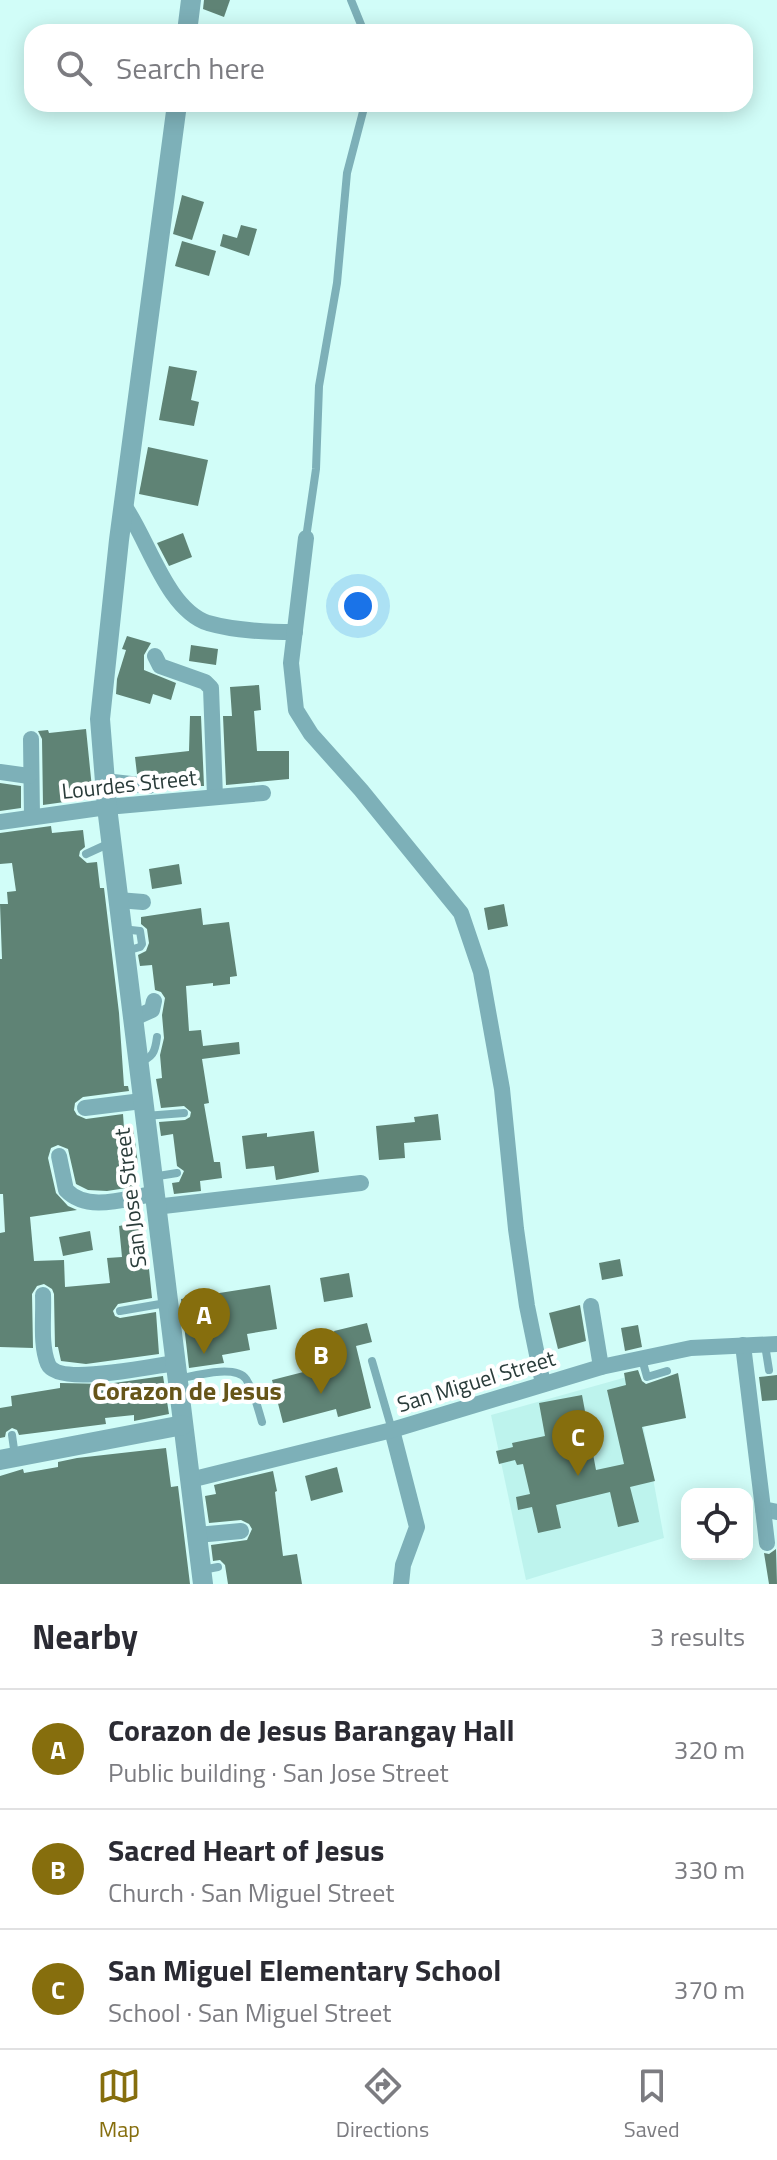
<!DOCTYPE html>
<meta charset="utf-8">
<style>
:root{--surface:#fff;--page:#f7f7f7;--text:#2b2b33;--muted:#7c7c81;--line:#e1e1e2;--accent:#866e0d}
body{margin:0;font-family:"Titillium Web",sans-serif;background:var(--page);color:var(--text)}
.controls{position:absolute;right:24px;bottom:24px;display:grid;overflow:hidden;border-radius:16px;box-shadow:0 4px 20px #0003}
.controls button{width:72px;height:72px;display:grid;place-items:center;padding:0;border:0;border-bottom:2px solid var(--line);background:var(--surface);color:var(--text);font:40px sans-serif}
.you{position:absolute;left:358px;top:606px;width:28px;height:28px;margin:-20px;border:6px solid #fff;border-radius:50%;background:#1a73e8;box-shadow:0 0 0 12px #1a73e833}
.badge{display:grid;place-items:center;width:52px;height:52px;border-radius:50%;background:var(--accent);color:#fff;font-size:26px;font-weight:700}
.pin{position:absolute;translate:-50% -66px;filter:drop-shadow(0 2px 4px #0008)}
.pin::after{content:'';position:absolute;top:42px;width:28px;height:24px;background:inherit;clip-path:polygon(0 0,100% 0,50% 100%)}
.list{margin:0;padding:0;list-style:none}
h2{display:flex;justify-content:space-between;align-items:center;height:104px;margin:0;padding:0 32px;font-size:34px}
h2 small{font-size:26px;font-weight:400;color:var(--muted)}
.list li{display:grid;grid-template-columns:52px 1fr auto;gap:24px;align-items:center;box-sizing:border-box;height:120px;padding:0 32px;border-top:2px solid var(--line)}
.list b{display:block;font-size:30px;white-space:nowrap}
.list p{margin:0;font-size:26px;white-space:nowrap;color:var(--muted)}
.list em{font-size:26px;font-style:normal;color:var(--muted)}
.icon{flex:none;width:44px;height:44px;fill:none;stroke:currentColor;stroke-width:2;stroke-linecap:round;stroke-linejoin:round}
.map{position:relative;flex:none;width:777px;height:1584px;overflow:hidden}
.search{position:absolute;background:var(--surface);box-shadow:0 4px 20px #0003;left:24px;right:24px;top:24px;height:88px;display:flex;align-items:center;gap:20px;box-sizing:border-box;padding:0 28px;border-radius:24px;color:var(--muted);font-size:30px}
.sheet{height:464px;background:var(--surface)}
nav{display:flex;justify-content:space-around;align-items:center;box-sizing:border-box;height:112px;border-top:2px solid var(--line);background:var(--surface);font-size:22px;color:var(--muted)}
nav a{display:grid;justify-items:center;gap:4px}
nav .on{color:var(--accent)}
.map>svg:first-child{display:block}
.built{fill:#bdf3ed}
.building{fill:#5f8375}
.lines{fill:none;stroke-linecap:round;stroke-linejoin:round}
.service{stroke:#7db0b8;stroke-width:8}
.minor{stroke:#7db0b8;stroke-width:16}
.tertiary{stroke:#7db0b8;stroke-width:20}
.labels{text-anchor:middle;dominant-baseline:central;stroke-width:8;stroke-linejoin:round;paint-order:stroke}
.street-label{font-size:22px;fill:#2a3c3a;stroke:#fff}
.quarter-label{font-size:26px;font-weight:bold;fill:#665519;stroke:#fff}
</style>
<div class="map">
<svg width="777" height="1584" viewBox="0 0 777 1584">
<rect width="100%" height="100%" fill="#d1fdf8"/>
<path class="built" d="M634 1375 664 1538 526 1580 491 1415Z"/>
<g class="building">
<path d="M204 0H230L224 17 203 9Z"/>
<path d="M182 195 204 202 192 240 173 234Z"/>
<path d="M241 225 257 229 249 256 220 246 223 234 237 238Z"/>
<path d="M182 241 216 251 209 276 175 266Z"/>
<path d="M169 366 197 371 191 400 199 402 194 426 159 420Z"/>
<path d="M148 447 208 460 198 506 139 494Z"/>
<path d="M183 533 192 557 169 566 157 543Z"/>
<path d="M127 636 151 643 144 655V670L176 683 171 700 153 694 150 704 116 694 117 679 126 650 122 649Z"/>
<path d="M191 645 218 649 216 665 189 661Z"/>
<path d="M259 685 261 710 254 711 257 751H289V779L226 785 223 716H232L230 687Z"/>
<path d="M190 716H201L204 786H189V775L157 779 151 775 137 774 135 757 189 751Z"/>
<path d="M86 729 93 798 43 805 42 739 38 731 48 730 49 733Z"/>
<path d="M0 783 21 786V808L0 811Z"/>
<path d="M51 826 52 833 83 830 85 847 80 851 79 856 87 863 97 862 100 888H104L119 1013 124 1086H128L129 1091 83 1097 75 1103 74 1110 77 1115 86 1119 123 1114 124 1128 133 1127 138 1164 130 1165 133 1187 107 1191 88 1190 76 1184 68 1149 58 1145 51 1148 48 1158 56 1193 68 1206 77 1210 30 1217 34 1261 64 1260 65 1287 110 1283 107 1258 122 1257 119 1226 144 1221 152 1298 118 1304 113 1311 115 1316 120 1318 156 1312 159 1354 86 1364 61 1361 58 1347H55L54 1294 52 1289 44 1284 37 1286 32 1294 33 1348 0 1347V1233L5 1232 3 1194H0V959H2L0 904H8L7 892 16 891 12 863 0 864V833Z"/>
<path d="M179 864 182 884 152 889 149 869Z"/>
<path d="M504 904 508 926 488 930 484 908Z"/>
<path d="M201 908 203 925 229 922 237 976 230 977V984L213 986V983L186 986 189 1031 201 1030 203 1046 239 1042 240 1054 202 1059 209 1103 204 1104 214 1162H220L222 1178 200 1181 201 1191 174 1194 172 1183 179 1182 184 1171 177 1166 173 1134 161 1136 159 1122 185 1120 190 1117 191 1112 184 1106 161 1108 156 1079 162 1078 160 1055 164 1038 162 1015 165 998 161 992 155 990 152 965 140 966 138 955 146 951 149 943 147 929 141 924V917Z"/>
<path d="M438 1114 441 1140 404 1143 405 1158 379 1160 376 1126 415 1122 414 1117Z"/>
<path d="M314 1131 319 1172 276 1180 274 1166 246 1169 242 1136 267 1133V1137Z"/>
<path d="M90 1231 93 1250 63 1256 59 1237Z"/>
<path d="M620 1259 623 1276 602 1280 599 1263Z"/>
<path d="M349 1273 353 1297 324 1302 320 1278Z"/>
<path d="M270 1285 277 1329 247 1334 250 1350 222 1355 224 1363 189 1368 181 1299Z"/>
<path d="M580 1305 586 1341 558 1349 549 1313Z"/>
<path d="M367 1323 372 1342 356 1346 371 1408 338 1417 336 1409 283 1423 272 1380 323 1367 321 1355 338 1351 334 1331Z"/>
<path d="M638 1325 642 1347 625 1351 621 1328Z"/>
<path d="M638 1370 642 1381 646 1384 678 1373 686 1418 642 1427 655 1481 630 1487 639 1522 618 1527 610 1492 556 1505 561 1528 538 1533 532 1507 518 1510 516 1497 530 1494 523 1464 517 1465 515 1460 499 1464 496 1451 513 1447 512 1443 545 1436 539 1403 582 1395 596 1470 624 1464 607 1390 626 1385 624 1373Z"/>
<path d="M777 1375V1400L762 1401 759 1377Z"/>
<path d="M163 1376 169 1414 134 1421V1415L105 1418 106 1424 19 1435 17 1430 12 1428 6 1432 5 1437 0 1438V1408L12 1406 11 1396 60 1388V1383L107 1384Z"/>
<path d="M166 1448 171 1487 178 1486 190 1584H0V1476L23 1469 24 1473 58 1467V1462L77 1458Z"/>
<path d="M337 1467 343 1492 311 1501 305 1476Z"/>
<path d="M273 1471 277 1491 275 1492 276 1501 283 1556 297 1554 302 1584H228L225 1565 220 1560 213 1561 211 1545 247 1540 252 1529 249 1524 241 1520 209 1523 205 1496 216 1494 214 1485Z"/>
<path d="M776 1549 777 1584H769L764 1553 769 1554Z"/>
</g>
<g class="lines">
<g class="service">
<path d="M351 0 364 32"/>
<path d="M306 538 316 469 319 386 337 283 347 173 365 104"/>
<path d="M86 854 110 843"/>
<path d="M122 929 140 931 142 944 140 947 126 951"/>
<path d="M138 1063C153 1057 155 1053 157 1037"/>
<path d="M145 1116 184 1113"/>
<path d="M152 1177 177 1173"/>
<path d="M120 1311 166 1303"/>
<path d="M765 1345 769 1370"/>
<path d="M642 1359 647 1377 667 1371"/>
<path d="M372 1361 392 1430"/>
<path d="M178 1379C194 1376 235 1364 246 1379 254 1391 258 1409 262 1422"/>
<path d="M12 1435 15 1456"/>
<path d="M202 1570 218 1567"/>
</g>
<g class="minor">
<path d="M123 504C148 538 166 609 208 623 236 631 266 632 295 632"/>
<path d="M306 538 291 663 296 710 311 734 361 790 461 913 481 972 502 1089 516 1229 527 1306 543 1384"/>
<path d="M155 656 160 666 205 682 211 688 215 797"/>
<path d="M31 739 32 817"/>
<path d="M0 772 29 776"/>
<path d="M104 781 149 786"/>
<path d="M0 822 107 807 263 793"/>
<path d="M118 900 143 902"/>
<path d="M132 1019 152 1010 154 1001"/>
<path d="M85 1108 142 1101"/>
<path d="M59 1156 66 1190C88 1213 126 1198 153 1194"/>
<path d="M155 1207 361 1183"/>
<path d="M43 1295C44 1316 40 1345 48 1364 58 1387 152 1366 175 1363"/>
<path d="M591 1306 601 1367"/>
<path d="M743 1345 763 1509 777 1512"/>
<path d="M392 1430 417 1527 403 1565 401 1584"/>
<path d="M190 1480 392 1430 601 1367 691 1348 777 1344"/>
<path d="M763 1509 767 1543"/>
<path d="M197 1535 241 1531"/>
</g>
<g class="tertiary">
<path d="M187 32 191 0"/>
<path d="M177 104 119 540 100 719 107 807 203 1584"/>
<path d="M0 1460 183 1425"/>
</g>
</g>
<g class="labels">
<g class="street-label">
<text transform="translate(129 784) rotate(-6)">Lourdes Street</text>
<text transform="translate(130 1198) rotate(-97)">San Jose Street</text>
<text transform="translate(476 1381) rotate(-17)">San Miguel Street</text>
</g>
<g class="quarter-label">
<text x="187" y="1390">Corazon de Jesus</text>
</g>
</g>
</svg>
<div class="controls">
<button><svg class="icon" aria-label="locate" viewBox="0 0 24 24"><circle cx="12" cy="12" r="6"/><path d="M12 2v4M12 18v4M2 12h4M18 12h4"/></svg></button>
</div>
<div class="you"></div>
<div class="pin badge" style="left:204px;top:1354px">A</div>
<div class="pin badge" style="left:321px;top:1394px">B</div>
<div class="pin badge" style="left:578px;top:1476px">C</div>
<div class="search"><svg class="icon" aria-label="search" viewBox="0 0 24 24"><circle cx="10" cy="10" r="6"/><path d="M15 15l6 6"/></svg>Search here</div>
</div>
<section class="sheet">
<h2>Nearby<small>3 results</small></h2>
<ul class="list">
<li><span class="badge">A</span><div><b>Corazon de Jesus Barangay Hall</b><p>Public building · San Jose Street</p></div><em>320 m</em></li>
<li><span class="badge">B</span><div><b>Sacred Heart of Jesus</b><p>Church · San Miguel Street</p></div><em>330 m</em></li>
<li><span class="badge">C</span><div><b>San Miguel Elementary School</b><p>School · San Miguel Street</p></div><em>370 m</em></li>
</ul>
</section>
<nav>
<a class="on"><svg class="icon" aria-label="map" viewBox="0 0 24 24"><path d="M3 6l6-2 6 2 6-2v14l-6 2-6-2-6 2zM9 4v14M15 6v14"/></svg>Map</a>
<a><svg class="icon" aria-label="directions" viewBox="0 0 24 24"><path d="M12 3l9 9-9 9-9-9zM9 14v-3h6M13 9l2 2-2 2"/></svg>Directions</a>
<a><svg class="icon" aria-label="saved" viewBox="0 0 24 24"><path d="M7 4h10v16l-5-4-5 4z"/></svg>Saved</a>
</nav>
